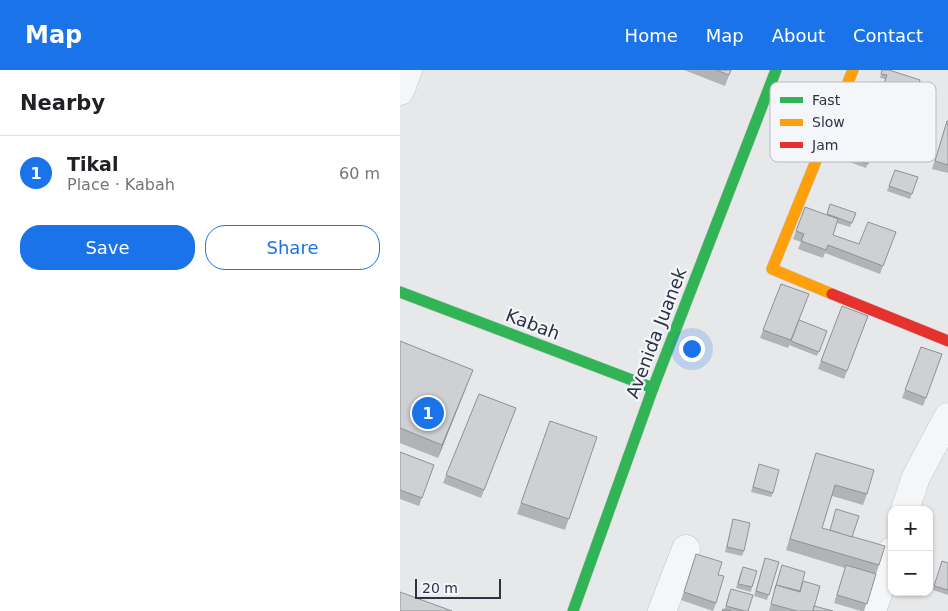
<!DOCTYPE html>
<meta charset="utf-8">
<style>
:root{--surface:#fff;--page:#f6f6f6;--text:#202124;--muted:#757577;--line:#e0e0e0;--accent:#1a73e8}
body{margin:0;font-family:"DejaVu Sans",sans-serif;background:var(--page);color:var(--text)}
.controls{position:absolute;right:15px;bottom:15px;display:grid;overflow:hidden;border-radius:10px;box-shadow:0 1px 4px #0004}
.controls button{width:45px;height:45px;display:grid;place-items:center;padding:0;border:0;border-bottom:1px solid var(--line);background:var(--surface);color:var(--text);font:25px sans-serif}
.scale{position:absolute;left:15px;bottom:12px;width:86px;box-sizing:border-box;padding-left:5px;border:2px solid #2b3445;border-top:0;font-size:14px;line-height:18px;white-space:nowrap;color:#2b3445;-webkit-text-stroke:4px #f4f6f9;paint-order:stroke}
.you{position:absolute;left:291px;top:278px;width:18px;height:18px;margin:-12px;border:4px solid #fff;border-radius:50%;background:#1a73e8;box-shadow:0 0 0 8px #1a73e833}
.badge{display:grid;place-items:center;width:32px;height:32px;border-radius:50%;background:var(--accent);color:#fff;font-size:16px;font-weight:700}
.pin{position:absolute;translate:-50% -50%;border:2px solid #fff;box-shadow:0 1px 5px #0006}
.list{margin:0;padding:0;list-style:none}
h2{display:flex;justify-content:space-between;align-items:center;height:65px;margin:0;padding:0 20px;font-size:21px}
h2 small{font-size:16px;font-weight:400;color:var(--muted)}
.list li{display:grid;grid-template-columns:32px 1fr auto;gap:15px;align-items:center;box-sizing:border-box;height:75px;padding:0 20px;border-top:1px solid var(--line)}
.list b{display:block;font-size:19px;white-space:nowrap}
.list p{margin:0;font-size:16px;white-space:nowrap;color:var(--muted)}
.list em{font-size:16px;font-style:normal;color:var(--muted)}
.actions{display:flex;gap:10px;padding:15px 20px}
.actions a{flex:1;padding:11px 0;border:1px solid var(--accent);border-radius:20px;text-align:center;font-size:18px;color:var(--accent)}
.actions .main{background:var(--accent);color:#fff}
.map{position:relative;flex:none;width:548px;height:541px;overflow:hidden}
header{display:flex;align-items:center;gap:30px;box-sizing:border-box;height:70px;padding:0 25px;background:var(--accent);color:#fff}
header strong{font-size:24px}
nav{display:flex;gap:28px;margin-inline-start:auto;font-size:18px}
main{display:flex}
aside{flex:1;background:var(--surface)}
.map>svg:first-child{display:block}
.lines{fill:none;stroke-linecap:round;stroke-linejoin:round}
.street-casing{stroke:#c4c6c8;stroke-width:29}
.fast-casing{stroke:#c4c6c8;stroke-width:12}
.slow-casing{stroke:#c4c6c8;stroke-width:12}
.jam-casing{stroke:#c4c6c8;stroke-width:12}
.street{stroke:#f5f6f7;stroke-width:28}
.fast{stroke:#30b455;stroke-width:11}
.slow{stroke:#ff9f0a;stroke-width:11}
.jam{stroke:#e5322d;stroke-width:11}
.wall{fill:#b1b3b5}
.shaded-wall{fill:#909294}
.building{fill:#ced0d3;stroke:#909294}
.labels{text-anchor:middle;dominant-baseline:central;stroke-width:4.5;stroke-linejoin:round;paint-order:stroke}
.street-label{font-size:18px;fill:#2b3445;stroke:#f4f6f9}
.key{fill:#f4f6f9;stroke:#b8bcc3;stroke-width:1}
.key-label{font-size:14px;fill:#2b3445}
</style>
<header>
<strong>Map</strong>
<nav><a>Home</a><a>Map</a><a>About</a><a>Contact</a></nav>
</header>
<main>
<aside>
<h2>Nearby<small></small></h2>
<ul class="list">
<li><span class="badge">1</span><div><b>Tikal</b><p>Place · Kabah</p></div><em>60 m</em></li>
</ul>
<div class="actions"><a class="main">Save</a><a>Share</a></div>
</aside>
<div class="map">
<svg width="548" height="541" viewBox="0 0 548 541">
<rect width="100%" height="100%" fill="#e6e8ea"/>
<g class="lines">
<defs>
<g id="street">
<path d="M0 21 8 0"/>
<path d="M505 440 516 407 548 347"/>
<path d="M262 541 286 479"/>
<path d="M472 541 492 481"/>
</g>
<g id="fast">
<path d="M0 222 253 318"/>
<path d="M173 541 253 318 376 0"/>
</g>
<path id="slow" d="M432 224 372 199 453 0"/>
<path id="jam" d="M432 224 548 271"/>
</defs>
<use href="#street" class="street-casing"/>
<use href="#fast" class="fast-casing"/>
<use href="#slow" class="slow-casing"/>
<use href="#jam" class="jam-casing"/>
<use href="#street" class="street"/>
<use href="#fast" class="fast"/>
<use href="#slow" class="slow"/>
<use href="#jam" class="jam"/>
</g>
<g class="wall">
<path d="M284 0H331L325 16Z"/>
<path d="M482 0 513 32 511 36 499 31 500 27 496 26 495 30 475 23 479 12 484 13 485 9 480 8Z"/>
<path d="M547 51H548V103L532 99Z"/>
<path d="M449 67 474 75 466 98 441 89Z"/>
<path d="M495 100 518 107 510 129 487 121Z"/>
<path d="M405 137 426 145 456 143 450 157 437 153 433 165 459 174 496 162 480 204 425 183 423 188 398 179 401 172 393 169Z"/>
<path d="M381 214 409 224 388 278 360 268Z"/>
<path d="M442 236 468 246 444 309 418 299Z"/>
<path d="M399 250 427 261 417 286 389 275Z"/>
<path d="M0 271 73 300 38 388 0 373Z"/>
<path d="M521 277 542 284 523 336 502 328Z"/>
<path d="M79 324 116 338 81 428 43 413Z"/>
<path d="M150 351 197 367 165 460 117 444Z"/>
<path d="M0 382 34 395 19 436 0 429Z"/>
<path d="M416 383 467 424 463 435 432 426 422 458 452 467 479 495 464 541H461L434 533 445 498 386 480Z"/>
<path d="M358 399 373 423 371 427 351 422Z"/>
<path d="M333 449 344 481 342 486 325 482Z"/>
<path d="M296 484 318 505 316 533 313 541 281 530Z"/>
<path d="M365 488 379 492 367 530 354 526Z"/>
<path d="M542 491 548 493V525L533 520Z"/>
<path d="M380 500 402 514 414 536 433 541H369Z"/>
<path d="M341 501 352 517 351 522 336 518Z"/>
<path d="M329 523 348 541H322L325 539Z"/>
</g>
<path class="shaded-wall" d="M73 300 68 313 38 388 42 375Z"/>
<g class="building">
<path d="M316 0H331L329 5Z"/>
<path d="M482 0H489L520 10 513 32 500 27 502 23 498 21 496 25 476 18 479 12 484 13 487 5 481 4Z"/>
<path d="M547 51H548V95L535 91Z"/>
<path d="M449 67 474 75 468 94 443 85Z"/>
<path d="M495 100 518 107 512 124 489 116Z"/>
<path d="M430 134 456 143 452 153 427 144Z"/>
<path d="M405 137 438 149 433 165 459 174 468 152 496 162 483 196 428 175 426 180 401 171 404 164 396 161Z"/>
<path d="M381 214 409 224 391 270 363 260Z"/>
<path d="M442 236 468 246 447 301 421 291Z"/>
<path d="M399 250 427 261 419 282 391 271Z"/>
<path d="M0 271 73 300 42 375 0 358Z"/>
<path d="M521 277 542 284 526 328 505 320Z"/>
<path d="M79 324 116 338 84 420 46 405Z"/>
<path d="M150 351 197 367 169 449 121 433Z"/>
<path d="M0 382 34 395 22 428 0 420Z"/>
<path d="M416 383 474 400 467 424 435 415 422 458 485 476 479 495 390 469Z"/>
<path d="M359 394 379 400 373 423 353 417Z"/>
<path d="M436 439 459 446 452 467 430 460Z"/>
<path d="M333 449 350 453 344 481 327 477Z"/>
<path d="M296 484 322 492 318 505 324 506 316 533 284 522Z"/>
<path d="M365 488 379 492 369 525 356 521Z"/>
<path d="M542 491 548 493V520L534 516Z"/>
<path d="M382 495 405 502 400 521 376 515 375 519Z"/>
<path d="M446 495 476 504 467 534 437 525Z"/>
<path d="M343 497 357 501 352 517 338 514Z"/>
<path d="M403 511 420 516 413 541H397L371 534 376 515 400 522Z"/>
<path d="M331 519 353 525 348 541H345L326 536Z"/>
<path d="M0 522 52 541H0Z"/>
<path d="M414 536 433 541H413Z"/>
<path d="M323 539 331 541H322Z"/>
</g>
<g class="labels">
<g class="street-label">
<text transform="translate(133 254) rotate(21)">Kabah</text>
<text transform="translate(256 263) rotate(-69)">Avenida Juanek</text>
</g>
</g>
<rect x="370" y="12" width="166" height="80" rx="8" class="key"/>
<rect x="380" y="27" width="23" height="6" fill="#30b455"/>
<rect x="380" y="49" width="23" height="7" fill="#ff9f0a"/>
<rect x="380" y="72" width="23" height="6" fill="#e5322d"/>
<g class="key-label">
<text x="412" y="35">Fast</text>
<text x="412" y="57">Slow</text>
<text x="412" y="80">Jam</text>
</g>
</svg>
<div class="controls">
<button>+</button>
<button>−</button>
</div>
<div class="scale">20 m</div>
<div class="you"></div>
<div class="pin badge" style="left:28px;top:343px">1</div>
</div>
</main>
